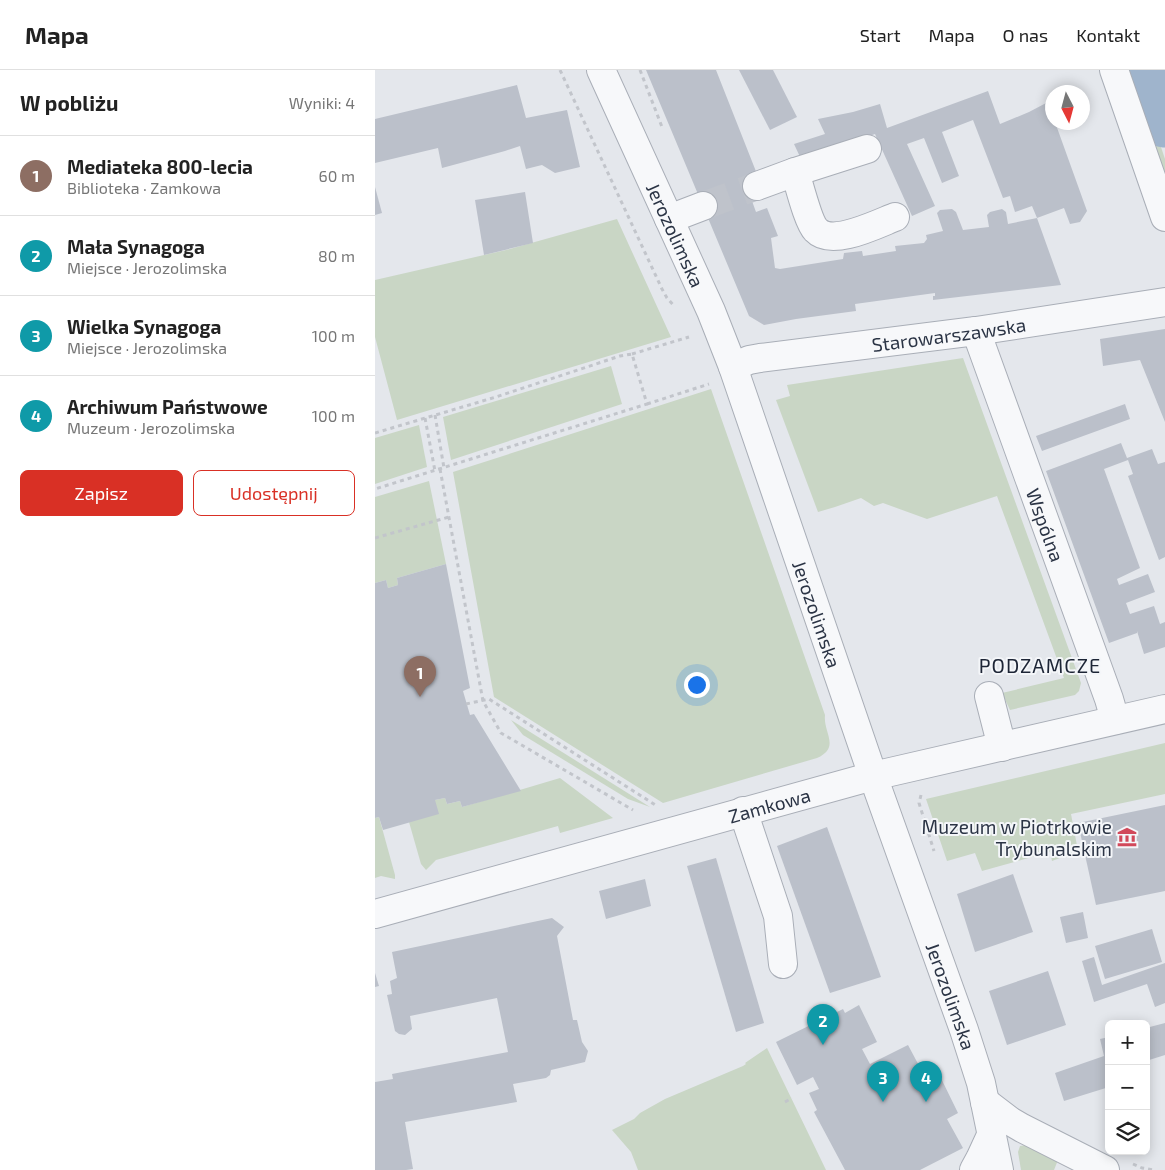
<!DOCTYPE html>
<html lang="pl">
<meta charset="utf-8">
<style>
:root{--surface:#fff;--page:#f2f2f2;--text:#222;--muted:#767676;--line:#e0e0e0;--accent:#d93025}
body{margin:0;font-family:"Exo 2",sans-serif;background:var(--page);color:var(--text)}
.controls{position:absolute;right:15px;bottom:15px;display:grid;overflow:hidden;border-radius:8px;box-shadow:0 2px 12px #0003}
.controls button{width:45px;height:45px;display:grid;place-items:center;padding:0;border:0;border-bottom:1px solid var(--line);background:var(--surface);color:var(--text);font:25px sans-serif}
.compass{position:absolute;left:670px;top:15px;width:45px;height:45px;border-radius:50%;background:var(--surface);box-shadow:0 2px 12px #0003;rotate:174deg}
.you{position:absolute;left:321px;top:614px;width:18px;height:18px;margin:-12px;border:4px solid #fff;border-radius:50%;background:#1a73e8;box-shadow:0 0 0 8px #1a73e833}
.badge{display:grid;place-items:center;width:32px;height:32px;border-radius:50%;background:var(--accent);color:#fff;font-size:16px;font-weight:700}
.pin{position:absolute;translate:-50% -41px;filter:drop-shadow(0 1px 2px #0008)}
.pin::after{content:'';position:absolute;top:26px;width:18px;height:15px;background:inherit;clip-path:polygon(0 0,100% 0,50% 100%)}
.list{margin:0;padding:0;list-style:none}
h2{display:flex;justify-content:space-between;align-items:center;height:65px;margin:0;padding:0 20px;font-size:21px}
h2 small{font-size:16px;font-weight:400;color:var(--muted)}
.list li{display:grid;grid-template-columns:32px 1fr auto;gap:15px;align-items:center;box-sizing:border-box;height:80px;padding:0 20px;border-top:1px solid var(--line)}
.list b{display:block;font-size:19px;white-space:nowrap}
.list p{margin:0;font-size:16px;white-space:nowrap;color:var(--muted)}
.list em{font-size:16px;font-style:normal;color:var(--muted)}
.actions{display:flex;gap:10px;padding:15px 20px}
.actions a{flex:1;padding:11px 0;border:1px solid var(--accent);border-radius:8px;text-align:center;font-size:18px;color:var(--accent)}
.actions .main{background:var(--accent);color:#fff}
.icon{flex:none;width:28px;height:28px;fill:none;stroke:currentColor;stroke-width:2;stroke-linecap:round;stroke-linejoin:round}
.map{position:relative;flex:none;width:790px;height:1100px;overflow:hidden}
header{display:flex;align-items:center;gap:30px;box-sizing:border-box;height:70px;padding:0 25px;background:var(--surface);border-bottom:1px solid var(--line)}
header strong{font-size:24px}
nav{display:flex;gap:28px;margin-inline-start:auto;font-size:18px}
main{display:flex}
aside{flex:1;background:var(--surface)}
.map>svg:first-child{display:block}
.green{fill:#c9d6c5}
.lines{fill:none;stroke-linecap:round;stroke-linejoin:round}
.river{stroke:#9fb4cc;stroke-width:55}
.building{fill:#bbc0ca}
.minor-tunnel{stroke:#bfc3cb;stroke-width:28;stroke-dasharray:28 14;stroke-linecap:butt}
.minor-casing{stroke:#a9aeb7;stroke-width:30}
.path{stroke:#c2c5cb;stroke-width:3;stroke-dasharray:4 4;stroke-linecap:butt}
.minor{stroke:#f7f8fa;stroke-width:28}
.labels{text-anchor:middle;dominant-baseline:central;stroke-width:4;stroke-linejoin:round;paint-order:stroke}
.street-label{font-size:19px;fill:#2b3445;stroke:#f4f6f9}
.poi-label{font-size:19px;fill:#2b3445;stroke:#f4f6f9;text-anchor:end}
.neighbourhood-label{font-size:20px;letter-spacing:1px;fill:#1d2536;stroke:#f4f6f9}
</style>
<header>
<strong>Mapa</strong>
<nav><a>Start</a><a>Mapa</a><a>O nas</a><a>Kontakt</a></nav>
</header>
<main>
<aside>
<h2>W pobliżu<small>Wyniki: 4</small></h2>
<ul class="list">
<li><span class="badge" style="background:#8d6e63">1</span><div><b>Mediateka 800-lecia</b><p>Biblioteka · Zamkowa</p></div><em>60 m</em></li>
<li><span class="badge" style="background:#0f9aa8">2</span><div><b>Mała Synagoga</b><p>Miejsce · Jerozolimska</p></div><em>80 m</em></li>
<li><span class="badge" style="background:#0f9aa8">3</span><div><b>Wielka Synagoga</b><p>Miejsce · Jerozolimska</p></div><em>100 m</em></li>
<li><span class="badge" style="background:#0f9aa8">4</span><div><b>Archiwum Państwowe</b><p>Muzeum · Jerozolimska</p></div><em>100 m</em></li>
</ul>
<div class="actions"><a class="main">Zapisz</a><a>Udostępnij</a></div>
</aside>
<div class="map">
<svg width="790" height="1100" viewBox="0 0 790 1100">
<rect width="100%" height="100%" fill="#e4e7ec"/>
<g class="green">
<path d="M751 0H760L790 89V116Z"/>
<path d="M242 149 296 267 22 350 0 267V210L131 180Z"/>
<path d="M588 288 706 613 704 621 700 625 635 640 627 623 689 608 622 426 552 449 508 433 499 436 486 428 460 437 443 442 401 330 415 326 412 315Z"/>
<path d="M236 296 247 334 76 390 68 347Z"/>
<path d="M336 319 450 645C448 663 466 677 442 688L288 733 119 627 78 402Z"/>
<path d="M44 355 52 397 0 414V368Z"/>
<path d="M54 411 71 494 22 508 23 515 13 518 11 510 0 513V427Z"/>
<path d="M136 650 275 737 253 729 148 665Z"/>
<path d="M790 673V724L696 744 703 781 677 791 675 782 607 801 600 783 572 791 551 729Z"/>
<path d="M185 708 238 748 185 763 183 756 61 790 51 800 46 794 34 752 60 730 70 728 72 734 85 731 87 737Z"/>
<path d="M4 747 20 805V809L6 806 0 808V748Z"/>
<path d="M392 978 451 1100H263L256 1082 237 1060 259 1049 265 1043 290 1029 368 996 371 994 370 993Z"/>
<path d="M651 1075 683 1090 679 1100H646L643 1082 645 1076Z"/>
</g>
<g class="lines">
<path class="river" d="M774 0 790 50"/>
</g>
<g class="building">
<path d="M271 0H341L382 104 387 127 377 131 381 142 392 138 403 166 396 168 400 198 405 199 468 189 469 183 487 181 488 186 521 181 520 176 549 173 552 169 551 165 568 161 562 143 565 140 577 139 581 142 588 160 614 157 612 145 615 142 627 139 631 142 633 154 662 148 657 136 640 142 635 126 628 128 598 50 567 62 584 106 567 113 549 68 532 74 560 136 537 146 500 64 426 89 419 74 450 64 443 49 478 42 505 34 512 58 613 21 625 54 654 42 673 32 678 46V52H680L712 141 705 152 695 154 689 138 662 148 686 215 558 230V226H560V223L480 234 481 241 421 249 389 255 374 246Z"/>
<path d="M364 0H398L422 47 395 60Z"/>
<path d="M142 15 151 48 192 40 205 97 180 103 167 95 151 99 145 76 130 81 67 98 63 78 0 93V49Z"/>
<path d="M0 117 7 143 0 145Z"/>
<path d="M150 122 158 173 109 185 100 130Z"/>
<path d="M790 259V352L765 290 728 296 725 269Z"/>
<path d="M750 334 755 349 667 381 661 366Z"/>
<path d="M746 373 752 388 777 379 783 394 790 392V487L784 490 753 406 758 404 753 390 729 399 765 498 742 509 744 515 773 504 780 522 751 533 755 544 779 536 785 554 790 552V577L769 584 762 561V563L734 573 671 401Z"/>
<path d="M71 494 95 618 88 621 95 645 99 644 146 721 87 737 85 731 72 734 70 728 60 730 64 744 8 760 4 747 0 748V513L11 510 13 518 23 515 22 508Z"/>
<path d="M790 735V821L721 835 703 753Z"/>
<path d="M452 757 506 907 455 923 402 776Z"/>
<path d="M341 788 389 953 361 962 312 796Z"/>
<path d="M638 804 658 862 600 882 582 824Z"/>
<path d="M270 809 276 836 231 849 224 821Z"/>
<path d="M708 842 713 868 691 873 685 847Z"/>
<path d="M177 848 189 857 182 866 198 950H202L207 972 213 981 210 992 176 1000 175 1005 171 1008 138 1014 142 1032 30 1052 38 1099 31 1100H0V1012L18 1009 17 1004 133 982 122 928 35 946 37 959 30 965 24 964 20 961 12 925 17 924 15 911 22 908 17 882Z"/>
<path d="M777 859 787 892 730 909 720 876Z"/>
<path d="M719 887 727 915 790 893V933L780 937 772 914 719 932 707 891Z"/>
<path d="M673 901 691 955 632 975 614 921Z"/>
<path d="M0 903 4 916 0 917Z"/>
<path d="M484 935 502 972 487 979 495 994 533 975 549 1005 561 998 583 1043 572 1049 588 1078 545 1100H470L439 1042 442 1040 434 1023 444 1019 438 1007 422 1015 401 972 468 939 470 943Z"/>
<path d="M790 953V985L771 991V958Z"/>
<path d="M734 967V1017L689 1031 680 1003 729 986 725 969Z"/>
</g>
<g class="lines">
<path class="minor-tunnel" d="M328 136 382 116"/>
<defs>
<g id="minor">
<path id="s1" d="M226 0 336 241 358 297 498 706 589 960 606 1013 624 1100"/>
<path d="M739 0 790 147"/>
<path d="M420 102C424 114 433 152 441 160 457 177 502 154 520 147"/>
<path d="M382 116 420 102 492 79"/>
<path d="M294 149 328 136"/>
<path id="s2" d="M601 261 734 629 740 650"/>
<path id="s3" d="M358 297 374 290 385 288 601 261 790 232"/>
<path d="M614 626 627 677"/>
<path d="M368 741 403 846 408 894"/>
<path id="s4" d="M0 844 498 706 790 639"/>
<path d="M610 1032 635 1051 647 1058 730 1100"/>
<path d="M599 1100 605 1089 617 1063"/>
</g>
</defs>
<use href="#minor" class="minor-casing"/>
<g class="path">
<path d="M185 0 287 219 292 228 300 237"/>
<path d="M265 0 287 57"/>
<path d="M257 284 314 267"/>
<path d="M272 334 334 314"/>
<path d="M60 345 69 398"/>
<path d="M50 348 60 401"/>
<path d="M0 363 121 327 245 286 257 284 272 334 0 419"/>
<path d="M65 399 108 631 126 663 258 740"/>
<path d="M0 468 74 447"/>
<path d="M91 634 114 629 282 736"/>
<path d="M546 725 544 733 559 781"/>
<path d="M410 1032 417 1028"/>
<path d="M758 1094 767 1098 779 1100"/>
</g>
<use href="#minor" class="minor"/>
</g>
<defs>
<symbol id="museum-bare" viewBox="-9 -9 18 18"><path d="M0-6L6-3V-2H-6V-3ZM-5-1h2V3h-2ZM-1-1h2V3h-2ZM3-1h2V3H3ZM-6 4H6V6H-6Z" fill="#d1495b" stroke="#f4f6f9" stroke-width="2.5" paint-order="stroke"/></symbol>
</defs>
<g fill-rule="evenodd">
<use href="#museum-bare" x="738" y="753" width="28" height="28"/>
</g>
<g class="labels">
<g class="street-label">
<text stroke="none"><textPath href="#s1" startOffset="181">Jerozolimska</textPath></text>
<text stroke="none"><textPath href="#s3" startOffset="219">Starowarszawska</textPath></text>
<text stroke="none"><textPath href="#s2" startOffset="206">Wspólna</textPath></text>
<text stroke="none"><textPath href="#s1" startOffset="586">Jerozolimska</textPath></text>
<text stroke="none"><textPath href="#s4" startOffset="409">Zamkowa</textPath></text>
<text stroke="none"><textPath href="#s1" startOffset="991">Jerozolimska</textPath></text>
</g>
<g class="poi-label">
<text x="737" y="756">Muzeum w Piotrkowie<tspan x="737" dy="22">Trybunalskim</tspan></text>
</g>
<g class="neighbourhood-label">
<text x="665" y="595">PODZAMCZE</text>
</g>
</g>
</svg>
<div class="controls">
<button>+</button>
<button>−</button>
<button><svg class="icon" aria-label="layers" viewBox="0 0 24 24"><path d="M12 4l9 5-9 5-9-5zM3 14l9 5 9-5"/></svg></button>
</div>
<svg class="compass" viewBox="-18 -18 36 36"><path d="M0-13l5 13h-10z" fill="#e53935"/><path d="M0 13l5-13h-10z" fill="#767676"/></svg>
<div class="you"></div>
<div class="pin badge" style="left:45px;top:627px;background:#8d6e63">1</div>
<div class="pin badge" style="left:448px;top:975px;background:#0f9aa8">2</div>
<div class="pin badge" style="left:508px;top:1032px;background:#0f9aa8">3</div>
<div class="pin badge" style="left:551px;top:1032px;background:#0f9aa8">4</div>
</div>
</main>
